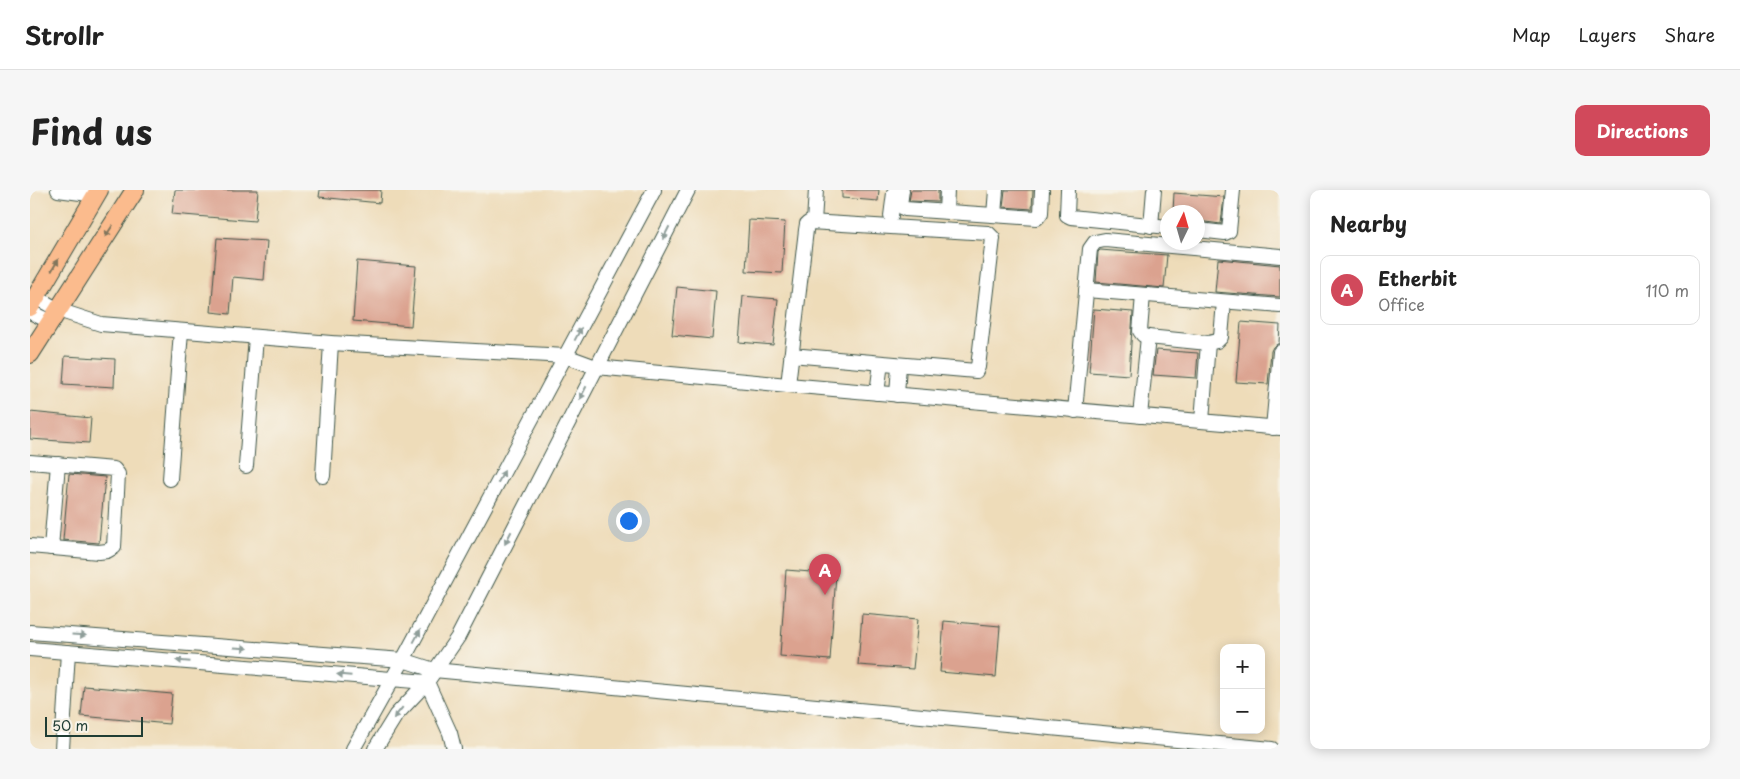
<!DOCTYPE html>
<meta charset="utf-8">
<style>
:root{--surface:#fff;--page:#f6f6f6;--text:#222;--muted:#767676;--line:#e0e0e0;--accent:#d1495b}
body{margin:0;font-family:"Playpen Sans",sans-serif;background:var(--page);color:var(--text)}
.controls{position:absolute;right:15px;bottom:15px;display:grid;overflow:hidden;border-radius:10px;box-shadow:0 2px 12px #0003}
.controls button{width:45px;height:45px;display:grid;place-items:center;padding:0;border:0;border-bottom:1px solid var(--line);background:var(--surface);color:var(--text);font:25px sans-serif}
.compass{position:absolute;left:1130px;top:15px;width:45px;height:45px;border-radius:50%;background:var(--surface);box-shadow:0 2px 12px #0003;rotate:5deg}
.scale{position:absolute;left:15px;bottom:12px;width:98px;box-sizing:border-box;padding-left:5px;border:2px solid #1f3d34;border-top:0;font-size:14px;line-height:18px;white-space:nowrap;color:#1f3d34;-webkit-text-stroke:4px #f7f3e8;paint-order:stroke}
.you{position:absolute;left:598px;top:330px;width:18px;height:18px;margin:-12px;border:4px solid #fff;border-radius:50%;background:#1a73e8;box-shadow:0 0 0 8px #1a73e833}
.badge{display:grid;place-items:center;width:32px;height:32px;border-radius:50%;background:var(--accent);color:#fff;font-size:16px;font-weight:700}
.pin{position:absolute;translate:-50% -41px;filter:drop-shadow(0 1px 2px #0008)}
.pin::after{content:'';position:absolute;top:26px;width:18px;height:15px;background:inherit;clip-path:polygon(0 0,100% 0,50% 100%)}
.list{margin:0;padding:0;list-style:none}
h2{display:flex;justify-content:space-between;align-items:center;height:65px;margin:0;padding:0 20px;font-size:21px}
h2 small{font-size:16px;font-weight:400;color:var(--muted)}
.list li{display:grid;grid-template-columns:32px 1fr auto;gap:15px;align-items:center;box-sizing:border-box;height:70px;margin:0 10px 10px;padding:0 10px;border:1px solid var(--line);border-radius:10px}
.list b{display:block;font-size:19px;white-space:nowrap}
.list p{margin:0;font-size:16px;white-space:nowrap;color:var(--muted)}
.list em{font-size:16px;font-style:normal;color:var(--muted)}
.map{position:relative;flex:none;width:1250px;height:559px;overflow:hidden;border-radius:10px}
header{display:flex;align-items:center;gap:30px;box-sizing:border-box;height:70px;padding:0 25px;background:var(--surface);border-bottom:1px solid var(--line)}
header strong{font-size:24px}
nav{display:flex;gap:28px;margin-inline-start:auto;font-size:18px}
.intro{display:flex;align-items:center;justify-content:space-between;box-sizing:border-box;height:120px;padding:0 30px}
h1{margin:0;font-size:35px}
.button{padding:12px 22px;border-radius:10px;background:var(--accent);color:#fff;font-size:18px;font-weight:700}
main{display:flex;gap:30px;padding:0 30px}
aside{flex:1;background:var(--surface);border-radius:10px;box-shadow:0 2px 12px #0003}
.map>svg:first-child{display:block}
.building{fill:#dba28f}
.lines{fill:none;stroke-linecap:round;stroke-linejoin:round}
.minor-casing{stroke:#3e5548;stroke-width:16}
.major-casing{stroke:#3e5548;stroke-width:20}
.minor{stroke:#fff;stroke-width:14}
.major{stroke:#fbbb8d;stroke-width:18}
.oneway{fill:#82765c}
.oneway2{fill:#8f9e9a}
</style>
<header>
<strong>Strollr</strong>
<nav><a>Map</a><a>Layers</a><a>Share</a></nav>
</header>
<div class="intro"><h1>Find us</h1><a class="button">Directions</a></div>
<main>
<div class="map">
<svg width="1250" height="559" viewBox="0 0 1250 559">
<rect width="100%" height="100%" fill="#f7f3e8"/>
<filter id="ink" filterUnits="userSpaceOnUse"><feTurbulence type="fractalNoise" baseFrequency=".02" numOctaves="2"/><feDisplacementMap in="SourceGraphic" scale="10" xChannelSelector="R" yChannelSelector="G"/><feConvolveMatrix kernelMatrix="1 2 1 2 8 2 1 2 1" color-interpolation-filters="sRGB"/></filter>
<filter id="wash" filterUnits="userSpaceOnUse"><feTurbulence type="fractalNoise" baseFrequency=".0096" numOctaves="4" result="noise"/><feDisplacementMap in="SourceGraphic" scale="20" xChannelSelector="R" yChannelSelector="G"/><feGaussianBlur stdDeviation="1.12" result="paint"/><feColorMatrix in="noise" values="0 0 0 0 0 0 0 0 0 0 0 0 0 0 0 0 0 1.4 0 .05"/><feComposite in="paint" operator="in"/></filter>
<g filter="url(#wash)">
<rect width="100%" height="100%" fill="#eedcb9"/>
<g id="blocks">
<g class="building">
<path d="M145 0H228L225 31 142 24Z"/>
<path d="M290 0H351L350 13 289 7Z"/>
<path d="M812 0H849L848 11 812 8Z"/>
<path d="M881 0H908V12L879 11Z"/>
<path d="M975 0H1003L1002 19 973 17Z"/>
<path d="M1144 3 1194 7 1191 34 1168 31V22H1143Z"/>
<path d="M719 30 755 32 752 83 716 81Z"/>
<path d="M187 48 237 51 234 90 203 87 200 124 181 122Z"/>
<path d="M1070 60 1137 65 1134 98 1066 92 1068 62Z"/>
<path d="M1188 69 1250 75V107L1185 102Z"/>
<path d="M327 71 386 76 381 136 323 131Z"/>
<path d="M647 97 686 101 682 149 642 145Z"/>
<path d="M713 106 748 109 743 155 709 152Z"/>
<path d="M1064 119 1103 122 1099 185 1059 182Z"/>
<path d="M1211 132 1250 135 1249 153 1243 157 1241 161 1238 194 1206 192Z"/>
<path d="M1126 160 1168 163 1166 188 1123 185Z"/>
<path d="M35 166 85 169 84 197 33 194Z"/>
<path d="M0 222 61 228 59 253 0 249Z"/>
<path d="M39 284 75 287 69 353 33 350Z"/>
<path d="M756 380 806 384 800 470 750 466Z"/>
<path d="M832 424 888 429 883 479 828 475Z"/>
<path d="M914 431 970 436 966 487 910 482Z"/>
<path d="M54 496 142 504 139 534 51 526Z"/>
</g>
</g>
</g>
<g filter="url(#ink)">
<use href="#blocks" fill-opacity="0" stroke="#3e5548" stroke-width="1"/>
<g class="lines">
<defs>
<g id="minor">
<path d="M28 0 66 5"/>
<path d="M872 0 870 15 875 19 1007 28 1011 23 1012 0"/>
<path d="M1038 0 1037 25 1041 27 1138 37"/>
<path d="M916 21 917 0"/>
<path d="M964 25 966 0"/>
<path d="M861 26 864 3"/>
<path d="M784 32 786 0"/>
<path d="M1121 36 1124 0"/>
<path d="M1168 40 1195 43 1199 41 1203 0"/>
<path d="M1056 100 1250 116"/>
<path d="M1113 105 1110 141 1113 145 1118 147 1178 153 1187 151 1191 147 1194 112"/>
<path d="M6 107 28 120 71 134 301 153 536 166 566 177 758 195 1250 238"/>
<path d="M0 122 21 132"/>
<path d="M758 195 760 178 776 40 777 34 780 32 958 43 963 48 948 177 946 181 761 165"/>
<path d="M847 203 851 173"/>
<path d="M867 205 869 175"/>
<path d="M1045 221 1060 59 1065 52 1075 50 1250 66"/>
<path d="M1110 226 1118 147"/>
<path d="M1172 231 1178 153"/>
<path d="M1243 238 1250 162"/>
<path d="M0 272 84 279 88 284 84 357 77 361 69 362 0 356"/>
<path d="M216 276 226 147"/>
<path d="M293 286 301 153"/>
<path d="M140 289 151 141"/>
<path d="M21 358 28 274"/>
<path d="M0 442 373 470 404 480 1242 559"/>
<path d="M0 459 397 492"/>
<path d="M397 492 420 543 424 559"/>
<path d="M32 559 38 462"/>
<path d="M323 559 373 470 624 0"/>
<path d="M345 559 366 525 397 492 428 447 658 0"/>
</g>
<g id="major">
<path d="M0 117 69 0"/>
<path d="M0 164 105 0"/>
</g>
</defs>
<use href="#minor" class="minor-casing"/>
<use href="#major" class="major-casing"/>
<use href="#minor" class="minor"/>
<use href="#major" class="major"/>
</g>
<defs><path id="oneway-solid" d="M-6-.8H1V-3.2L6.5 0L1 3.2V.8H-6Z" transform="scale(1.25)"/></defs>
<g class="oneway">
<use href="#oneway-solid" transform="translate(79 41) rotate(123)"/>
<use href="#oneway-solid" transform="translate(25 75) rotate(-60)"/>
</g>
<g class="oneway2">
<use href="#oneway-solid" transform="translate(636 43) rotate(117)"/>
<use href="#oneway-solid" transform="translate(548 144) rotate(-62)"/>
<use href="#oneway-solid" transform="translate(553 203) rotate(117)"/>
<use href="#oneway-solid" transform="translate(471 287) rotate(-62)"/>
<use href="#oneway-solid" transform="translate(478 348) rotate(117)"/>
<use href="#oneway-solid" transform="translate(49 445) rotate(4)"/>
<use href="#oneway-solid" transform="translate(387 446) rotate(-62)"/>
<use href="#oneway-solid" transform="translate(211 458) rotate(4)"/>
<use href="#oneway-solid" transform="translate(153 471) rotate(-175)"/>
<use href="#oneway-solid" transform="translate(314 485) rotate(-175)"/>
<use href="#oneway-solid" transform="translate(368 523) rotate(129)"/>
</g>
</g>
</svg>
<div class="controls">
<button>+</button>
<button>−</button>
</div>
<svg class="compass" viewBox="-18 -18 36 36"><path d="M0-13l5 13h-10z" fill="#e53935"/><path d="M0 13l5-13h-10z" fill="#767676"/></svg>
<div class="scale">50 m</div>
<div class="you"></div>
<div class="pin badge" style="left:795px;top:405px">A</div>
</div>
<aside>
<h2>Nearby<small></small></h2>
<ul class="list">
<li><span class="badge">A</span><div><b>Etherbit</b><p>Office</p></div><em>110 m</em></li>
</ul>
</aside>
</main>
